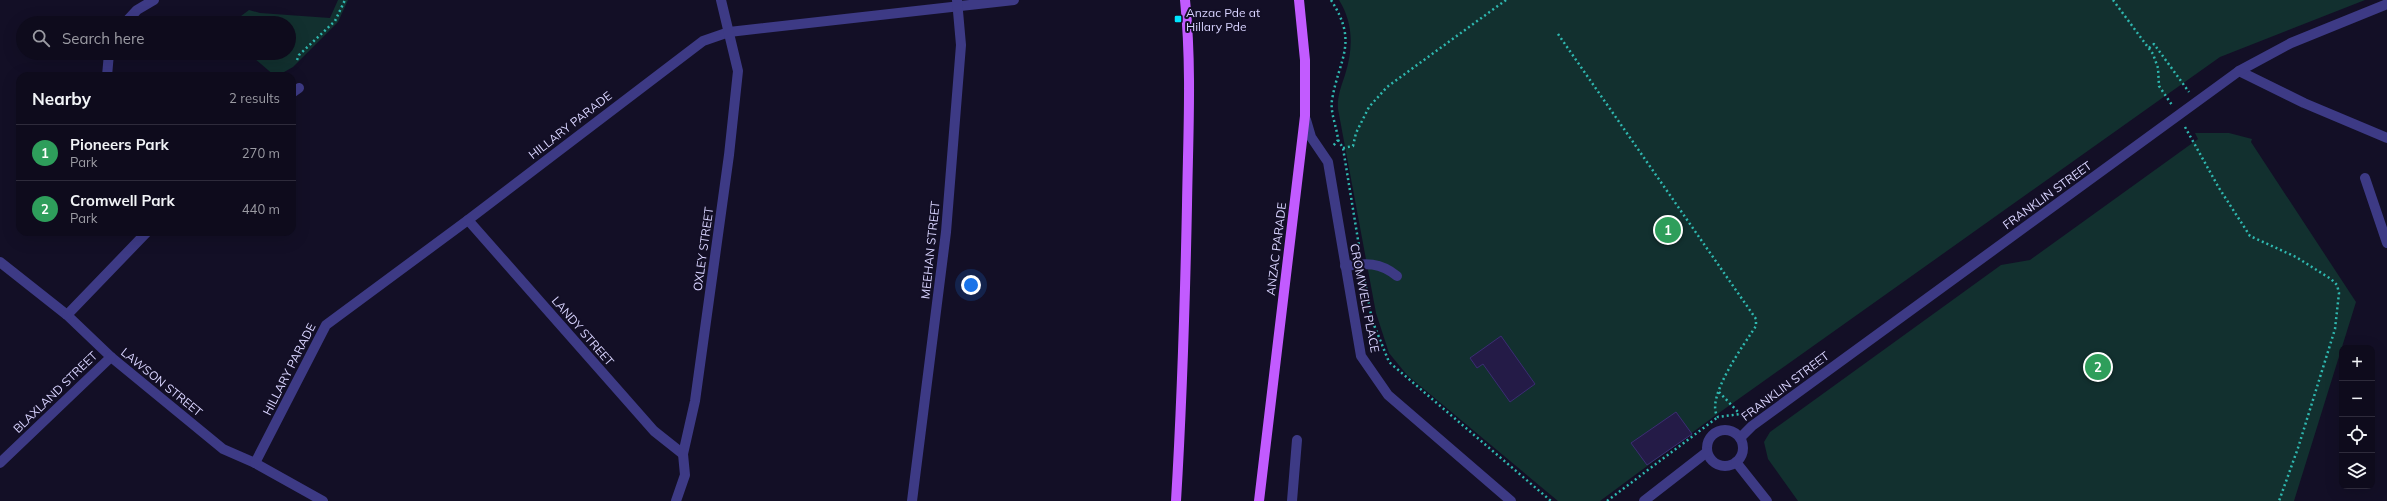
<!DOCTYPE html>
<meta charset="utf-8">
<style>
:root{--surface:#0e0b1c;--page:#1c1929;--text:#f1f3f6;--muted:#9b9ba3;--line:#2e2b3b;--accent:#00e5ff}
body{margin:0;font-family:Mulish,sans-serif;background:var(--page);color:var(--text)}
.controls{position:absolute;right:12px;bottom:12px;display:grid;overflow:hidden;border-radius:8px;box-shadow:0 4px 16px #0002}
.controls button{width:36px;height:36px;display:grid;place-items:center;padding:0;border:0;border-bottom:1px solid var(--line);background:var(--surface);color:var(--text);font:20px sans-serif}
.you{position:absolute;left:971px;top:285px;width:14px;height:14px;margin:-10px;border:3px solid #fff;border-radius:50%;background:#1a73e8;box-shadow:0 0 0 6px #1a73e833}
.badge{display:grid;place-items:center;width:26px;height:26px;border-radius:50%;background:var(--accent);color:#fff;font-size:13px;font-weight:700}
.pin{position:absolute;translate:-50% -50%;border:2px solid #fff;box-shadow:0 1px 4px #0006}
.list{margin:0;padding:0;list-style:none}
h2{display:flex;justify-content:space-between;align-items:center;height:52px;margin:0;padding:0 16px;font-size:17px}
h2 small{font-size:13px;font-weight:400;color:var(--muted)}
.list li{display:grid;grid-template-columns:26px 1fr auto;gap:12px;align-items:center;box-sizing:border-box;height:56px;padding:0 16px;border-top:1px solid var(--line)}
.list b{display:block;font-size:15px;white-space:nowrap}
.list p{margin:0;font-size:13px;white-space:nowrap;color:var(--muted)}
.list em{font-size:13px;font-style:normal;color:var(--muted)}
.icon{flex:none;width:22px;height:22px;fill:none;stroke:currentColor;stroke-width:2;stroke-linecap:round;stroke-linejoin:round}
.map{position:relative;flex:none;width:2387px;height:501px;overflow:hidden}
.search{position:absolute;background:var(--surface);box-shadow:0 4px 16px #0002;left:16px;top:16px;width:280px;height:44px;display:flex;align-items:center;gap:10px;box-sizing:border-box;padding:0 14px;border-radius:22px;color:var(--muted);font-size:15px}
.panel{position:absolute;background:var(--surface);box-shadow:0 4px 16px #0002;left:16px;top:72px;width:280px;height:164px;border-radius:12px}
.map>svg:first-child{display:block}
.green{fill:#12302f}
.building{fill:#241b47;stroke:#3b2d73}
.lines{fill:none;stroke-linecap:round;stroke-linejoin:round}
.path{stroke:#2fb8b0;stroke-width:2.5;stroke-dasharray:2 3;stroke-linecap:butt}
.service{stroke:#3d3a85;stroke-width:10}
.minor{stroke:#3d3a85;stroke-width:10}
.tertiary{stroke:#3d3a85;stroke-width:10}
.primary{stroke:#c25bff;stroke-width:10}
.poi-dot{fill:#00e5ff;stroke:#130f26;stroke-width:1.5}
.labels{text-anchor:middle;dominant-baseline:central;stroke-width:4;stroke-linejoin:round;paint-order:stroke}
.poi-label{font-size:12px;fill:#d9d4ff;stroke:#130f26;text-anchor:start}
.street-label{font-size:12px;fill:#d9d4ff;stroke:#130f26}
</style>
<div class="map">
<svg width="2387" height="501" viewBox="0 0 2387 501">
<rect width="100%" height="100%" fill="#130f26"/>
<g class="green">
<path d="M338 0H348L338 22 293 67 277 76H275L248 53H289V23H217L221 18 237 19 249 10 260 13 330 18Z"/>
<path d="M1339 0H2365L2220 57 1716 415 1600 501H1558L1407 375 1389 353 1376 313 1338 109C1337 97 1341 87 1345 75 1353 49 1354 24 1339 0Z"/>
<path d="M2195 133H2229L2252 139 2251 142 2356 302 2294 501H1798L1768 459 1764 442 1770 432 2001 265 2030 260 2198 139Z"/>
</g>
<g class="building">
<path d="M1501 336 1535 384 1510 402 1483 364 1477 368 1470 358Z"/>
<path d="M1676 412 1692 434 1647 465 1631 443Z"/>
</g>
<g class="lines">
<g class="path">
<path d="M1331 0C1359 43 1339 58 1332 100 1330 113 1337 127 1338 140L1333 146"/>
<path d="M2113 0 2153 54 2158 68 2159 86 2172 105"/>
<path d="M1558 34 1756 319V326C1745 343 1704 399 1718 417L1740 414 1743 417"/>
<path d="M2149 48 2154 44 2189 92"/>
<path d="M297 60 299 55 335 21 345 0"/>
<path d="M2185 127 2219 188 2250 236 2296 257 2331 279 2337 285 2339 293 2335 329 2298 448 2279 501"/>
<path d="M1338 140 1343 148 1360 252"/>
<path d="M1343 148 1353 146 1356 133 1369 107 1387 87 1506 0"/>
<path d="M1364 277 1372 320 1389 362 1551 501"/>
<path d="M1719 392 1740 414"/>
<path d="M1607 501 1718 417"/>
</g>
<g class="service">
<path d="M2239 71 2304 103 2387 138"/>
<path d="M2365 178 2387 243"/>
<path d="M1345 266C1366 263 1380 262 1397 276"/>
<path d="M1292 501 1297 440"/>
</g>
<g class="minor">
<path d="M125 23 137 10 154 0"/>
<path d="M107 76 109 53"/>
<path d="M292 93 299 88"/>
<path d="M1306 120 1311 137 1328 162 1361 356 1388 395 1511 501"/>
<path d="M468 220 654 431 683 454"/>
<path d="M0 262 67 315 111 357 223 449 255 463 323 501"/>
<path d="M67 315 147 232"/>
<path d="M0 463 111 357"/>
<path d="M255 463 326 325 468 220 703 41 729 32 1014 0"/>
<path d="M676 501 685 475 683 454 695 401 729 155 738 71 721 0"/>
<path d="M912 501 946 232 961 45 957 0"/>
</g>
<g class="tertiary">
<circle cx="1725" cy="448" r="18"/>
<path d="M1740 438 1752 426 2239 71 2291 43 2387 4"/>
<path d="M1736 462 1767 501"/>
<path d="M1644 501 1707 452"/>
</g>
<g class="primary">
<path d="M1176 501C1182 402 1185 304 1187 205 1188 137 1192 68 1185 0"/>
<path d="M1259 501 1305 116V60L1299 0"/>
</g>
</g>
<rect class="poi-dot" x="1174" y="15" width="8" height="8" rx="2"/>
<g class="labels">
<g class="poi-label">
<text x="1186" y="12">Anzac Pde at<tspan x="1186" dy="14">Hillary Pde</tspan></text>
</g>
<g class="street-label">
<text transform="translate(570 125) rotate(-38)">HILLARY PARADE</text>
<text transform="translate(2047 195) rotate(-36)">FRANKLIN STREET</text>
<text transform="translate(703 249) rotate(-82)">OXLEY STREET</text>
<text transform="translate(1276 249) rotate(-83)">ANZAC PARADE</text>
<text transform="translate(930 250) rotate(-84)">MEEHAN STREET</text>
<text transform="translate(1365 298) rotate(79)">CROMWELL PLACE</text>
<text transform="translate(583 331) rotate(49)">LANDY STREET</text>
<text transform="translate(289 369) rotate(-63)">HILLARY PARADE</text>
<text transform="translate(162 382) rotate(39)">LAWSON STREET</text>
<text transform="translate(1785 386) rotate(-37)">FRANKLIN STREET</text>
<text transform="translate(55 392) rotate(-44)">BLAXLAND STREET</text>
</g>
</g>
</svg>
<div class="controls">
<button>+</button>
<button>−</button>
<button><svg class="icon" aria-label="locate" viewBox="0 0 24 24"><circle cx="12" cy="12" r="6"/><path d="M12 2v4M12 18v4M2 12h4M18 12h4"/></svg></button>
<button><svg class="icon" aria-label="layers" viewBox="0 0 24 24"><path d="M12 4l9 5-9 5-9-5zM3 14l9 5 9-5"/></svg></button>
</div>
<div class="you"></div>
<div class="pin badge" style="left:1668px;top:230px;background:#2e9e5b">1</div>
<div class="pin badge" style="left:2098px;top:367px;background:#2e9e5b">2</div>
<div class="search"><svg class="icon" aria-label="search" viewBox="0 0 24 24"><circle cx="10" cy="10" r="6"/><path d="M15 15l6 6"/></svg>Search here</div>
<section class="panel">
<h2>Nearby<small>2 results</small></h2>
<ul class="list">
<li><span class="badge" style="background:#2e9e5b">1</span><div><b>Pioneers Park</b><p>Park</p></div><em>270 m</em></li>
<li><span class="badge" style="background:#2e9e5b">2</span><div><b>Cromwell Park</b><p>Park</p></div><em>440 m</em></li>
</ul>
</section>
</div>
